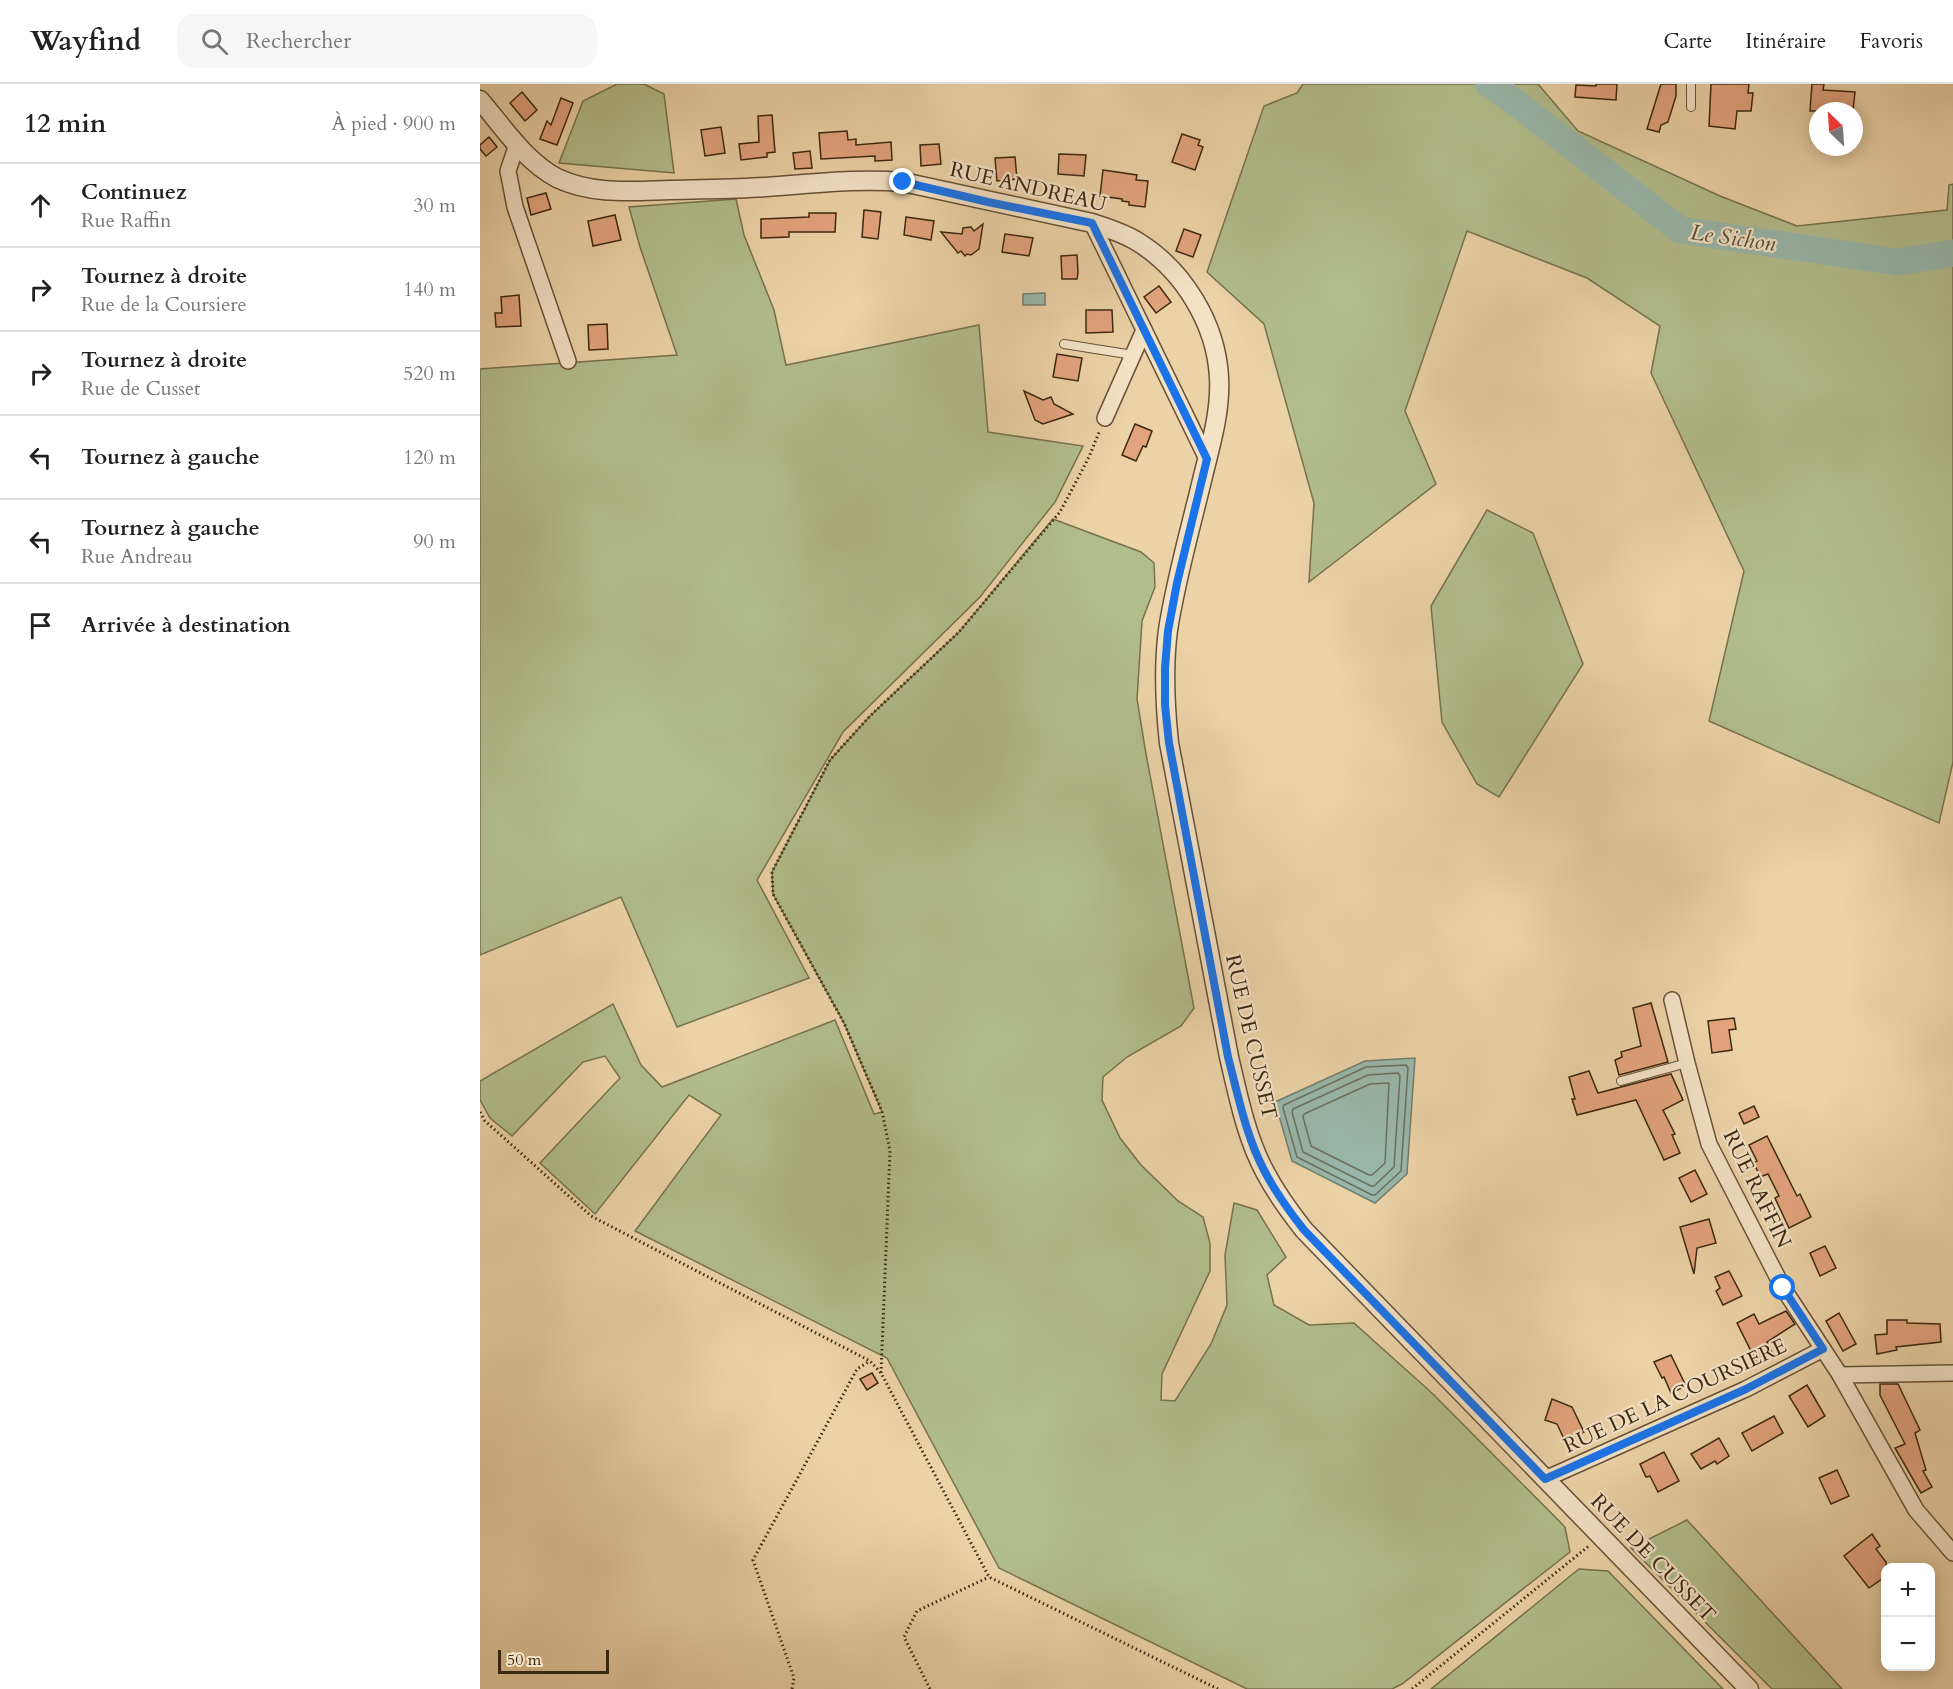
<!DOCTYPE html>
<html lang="fr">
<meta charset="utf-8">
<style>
:root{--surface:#fff;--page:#f6f6f6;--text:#222;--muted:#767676;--line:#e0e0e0}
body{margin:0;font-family:Cardo,serif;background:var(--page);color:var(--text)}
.controls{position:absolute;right:18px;bottom:18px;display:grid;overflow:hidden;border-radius:12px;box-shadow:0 3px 15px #0003}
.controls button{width:54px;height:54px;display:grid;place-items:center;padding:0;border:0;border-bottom:2px solid var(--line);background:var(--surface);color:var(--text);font:30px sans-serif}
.compass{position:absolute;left:1329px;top:18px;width:54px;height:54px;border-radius:50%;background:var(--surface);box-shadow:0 3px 15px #0003;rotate:335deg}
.scale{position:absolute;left:18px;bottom:15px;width:111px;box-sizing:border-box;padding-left:6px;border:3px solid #3b2810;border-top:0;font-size:16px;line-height:21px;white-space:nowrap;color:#3b2810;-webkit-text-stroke:4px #f3e2c6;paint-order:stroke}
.stop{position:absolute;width:18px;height:18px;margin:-14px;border:4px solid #1a73e8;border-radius:50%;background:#fff}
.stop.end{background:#1a73e8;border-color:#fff;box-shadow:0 2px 6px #0008}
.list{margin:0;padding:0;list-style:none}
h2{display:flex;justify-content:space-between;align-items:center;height:78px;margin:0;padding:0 24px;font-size:26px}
h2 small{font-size:20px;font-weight:400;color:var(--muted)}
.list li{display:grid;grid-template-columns:39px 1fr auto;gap:18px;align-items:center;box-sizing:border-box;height:84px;padding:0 24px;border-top:2px solid var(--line)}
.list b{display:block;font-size:22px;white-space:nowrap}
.list p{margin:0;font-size:20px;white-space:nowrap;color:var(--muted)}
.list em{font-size:20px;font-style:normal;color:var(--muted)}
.icon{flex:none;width:33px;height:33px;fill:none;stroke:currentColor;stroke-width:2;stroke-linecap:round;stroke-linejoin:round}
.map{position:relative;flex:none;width:1473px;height:1605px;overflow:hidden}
header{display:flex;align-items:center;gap:36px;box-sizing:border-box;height:84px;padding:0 30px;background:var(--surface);border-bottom:2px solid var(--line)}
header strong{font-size:28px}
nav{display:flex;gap:33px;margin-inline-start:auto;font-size:21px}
.search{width:420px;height:54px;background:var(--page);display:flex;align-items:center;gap:15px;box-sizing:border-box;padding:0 21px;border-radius:18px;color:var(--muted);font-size:22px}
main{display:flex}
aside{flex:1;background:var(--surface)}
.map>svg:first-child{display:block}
.green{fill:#b2bd8c;stroke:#76724e;stroke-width:1.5}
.water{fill:#99b7ab;stroke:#737e6d;stroke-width:1.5}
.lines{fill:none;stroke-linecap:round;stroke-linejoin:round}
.shore{stroke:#6a705e;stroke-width:1.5}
.river{stroke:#99b7ab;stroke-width:27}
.building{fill:#e3a37d;stroke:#3b2810;stroke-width:1.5}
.service-casing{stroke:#675236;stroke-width:10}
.minor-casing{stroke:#675236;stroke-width:18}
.tertiary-casing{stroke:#675236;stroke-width:21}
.path{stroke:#3b2810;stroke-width:3;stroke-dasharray:1.5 3;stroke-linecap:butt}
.service{stroke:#f3e2c6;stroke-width:8}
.minor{stroke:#f3e2c6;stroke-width:15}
.tertiary{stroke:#f3e2c6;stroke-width:18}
.route{stroke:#1a73e8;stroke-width:8}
.labels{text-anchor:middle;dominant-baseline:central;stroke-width:4.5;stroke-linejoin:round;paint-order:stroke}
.street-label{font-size:21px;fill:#3b2810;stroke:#f3e2c6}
.water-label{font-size:22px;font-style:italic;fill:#524c37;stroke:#f3e2c6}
</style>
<header>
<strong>Wayfind</strong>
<div class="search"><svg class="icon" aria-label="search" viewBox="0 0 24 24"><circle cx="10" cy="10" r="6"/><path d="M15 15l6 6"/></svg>Rechercher</div>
<nav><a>Carte</a><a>Itinéraire</a><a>Favoris</a></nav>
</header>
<main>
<aside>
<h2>12 min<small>À pied · 900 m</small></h2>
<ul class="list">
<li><svg class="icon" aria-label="ahead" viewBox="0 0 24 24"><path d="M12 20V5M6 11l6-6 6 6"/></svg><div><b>Continuez</b><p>Rue Raffin</p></div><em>30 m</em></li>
<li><svg class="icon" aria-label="right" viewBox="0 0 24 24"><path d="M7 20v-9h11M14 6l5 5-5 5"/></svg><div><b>Tournez à droite</b><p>Rue de la Coursiere</p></div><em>140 m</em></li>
<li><svg class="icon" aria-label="right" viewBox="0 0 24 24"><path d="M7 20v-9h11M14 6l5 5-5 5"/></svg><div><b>Tournez à droite</b><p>Rue de Cusset</p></div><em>520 m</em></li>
<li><svg class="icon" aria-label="left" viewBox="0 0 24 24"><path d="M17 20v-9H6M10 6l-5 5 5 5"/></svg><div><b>Tournez à gauche</b></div><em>120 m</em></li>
<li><svg class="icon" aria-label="left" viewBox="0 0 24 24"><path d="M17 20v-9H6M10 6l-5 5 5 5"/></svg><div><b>Tournez à gauche</b><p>Rue Andreau</p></div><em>90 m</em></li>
<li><svg class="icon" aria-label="arrive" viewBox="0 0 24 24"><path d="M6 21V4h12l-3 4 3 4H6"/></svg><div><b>Arrivée à destination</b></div></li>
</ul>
</aside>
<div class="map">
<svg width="1473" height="1605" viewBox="0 0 1473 1605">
<rect width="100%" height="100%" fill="#ecd2a7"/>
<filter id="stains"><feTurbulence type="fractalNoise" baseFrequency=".00333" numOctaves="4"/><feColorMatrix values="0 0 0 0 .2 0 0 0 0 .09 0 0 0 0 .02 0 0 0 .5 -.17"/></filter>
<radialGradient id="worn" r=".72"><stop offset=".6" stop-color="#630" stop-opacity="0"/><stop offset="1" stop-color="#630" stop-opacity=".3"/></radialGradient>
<g class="green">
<path d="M137 0H164L184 10 194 89 79 79 103 17Z"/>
<path d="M823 0H1058L1098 47 1240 112 1317 142 1467 126 1469 101 1473 100V678L1459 739 1229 637 1264 487 1171 289 1180 242 1107 194 987 147 925 327 956 400 829 498 834 419 784 240 727 188 784 22 817 9Z"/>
<path d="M256 115 264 151 294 226 306 281 499 241 508 348 603 362 575 418 500 513 363 648 277 796 329 894 197 943 141 813 0 871V285L197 271 160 163 149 123Z"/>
<path d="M1007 426 1053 449 1103 580 1019 713 997 700 962 638 951 522Z"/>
<path d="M573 435 661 468 674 479 675 503 662 537 657 615 666 670 714 924 701 942 647 973 623 993 622 1016 640 1054 661 1081 698 1117 723 1133 730 1159V1187L682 1290 681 1316 695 1317 731 1260 747 1221 745 1171 754 1119 777 1126 806 1173 787 1191 794 1221 829 1241 874 1239 953 1310 1085 1443 1090 1468 922 1600 912 1605H767L519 1484 407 1274 155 1147 241 1031 209 1011 115 1130 60 1079 140 994 125 972 103 978 32 1052 10 1034 0 1016V997L133 920 161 981 182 1003 355 936 394 1030 402 1028 364 939 293 810 292 788 350 676 390 632 479 548Z"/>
<path d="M1207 1436 1362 1605H1292L1151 1464Z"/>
<path d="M1099 1485 1128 1487 1243 1605H951Z"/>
</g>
<g class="water">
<path d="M565 209V221H543V210Z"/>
<path d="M935 974 927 1090 895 1119 812 1077 795 1018 885 977Z"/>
</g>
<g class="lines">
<g class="shore">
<path d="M926 981 928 984 921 1087 895 1111H892L817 1073 803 1024 804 1021 886 983Z"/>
<path d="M918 989 920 992 914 1083 894 1102H891L823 1068 812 1028 813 1025 888 991Z"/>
<path d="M909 999 905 1079 892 1091H889L831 1062 823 1033 824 1030 890 1000Z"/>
</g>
<path class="river" d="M1009 0 1027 12 1200 146 1418 178 1473 169"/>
</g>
<g class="building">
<path d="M1116 0H1137L1136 16 1095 13 1096 1 1116 2Z"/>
<path d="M1181 0H1196V12L1188 38 1181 41 1179 48 1167 45Z"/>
<path d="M1231 0H1269L1268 9H1273L1271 27H1257L1255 45 1229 42Z"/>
<path d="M1332 0H1344L1343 6 1375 8 1373 27H1330Z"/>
<path d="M42 8 57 26 45 37 30 19Z"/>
<path d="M81 14 93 19 77 61 60 55 67 37 71 41Z"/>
<path d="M292 31 295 68 287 69V73L261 76 259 60 279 58 278 32Z"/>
<path d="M241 43 245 69 225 72 221 46Z"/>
<path d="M367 47 368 56 376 55V61L411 58 412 76 395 77V72L341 75 339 49Z"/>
<path d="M702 50 720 56 718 61 723 63 715 86 692 78Z"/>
<path d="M9 53 17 63 6 72 0 65V61Z"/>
<path d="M459 60 461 80 441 82 440 61Z"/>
<path d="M330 67 332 84 315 85 313 69Z"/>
<path d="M579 70 606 71 604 92 578 90Z"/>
<path d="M535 73 537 95 517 97 515 74Z"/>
<path d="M623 86 657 91 656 96 668 97 665 123 649 121V118L642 117V115L620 112Z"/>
<path d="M66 109 71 125 51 131 47 114Z"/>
<path d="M384 126 401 128 398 155 382 153Z"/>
<path d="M329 129H356L355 148H309V153L281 154V135L329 133Z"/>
<path d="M135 131 141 156 113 162 108 137Z"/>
<path d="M426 133 454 137 451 156 424 151Z"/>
<path d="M503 140 499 165 491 171 487 170 485 172 481 167 478 169 461 148 482 150 483 144 491 143 494 147Z"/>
<path d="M704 145 721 151 713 173 696 167Z"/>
<path d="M525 150 553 154 549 172 522 168Z"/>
<path d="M597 171 598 189 597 195H582L581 172Z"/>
<path d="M679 202 691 218 676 229 664 213Z"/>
<path d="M39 211 41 242 16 243 15 229H22L21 213Z"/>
<path d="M606 226H632L633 248 606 249Z"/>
<path d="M127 240 128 265 109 266 108 241Z"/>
<path d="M577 270 602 274 598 297 573 293Z"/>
<path d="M544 307 563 316 571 313 574 320 593 330 563 340 555 336Z"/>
<path d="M655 340 672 347 666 363 663 362 656 377 642 371Z"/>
<path d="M1171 919 1188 978 1139 991 1135 976 1142 973 1141 968 1161 962 1153 924Z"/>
<path d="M1254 934 1256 945 1249 946 1252 966 1232 969 1228 937Z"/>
<path d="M1109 987 1118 1009 1191 990 1203 1016 1183 1026 1195 1050 1192 1051 1200 1069 1184 1076 1156 1016 1097 1031 1092 1015H1095L1089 993Z"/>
<path d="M1274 1022 1279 1033 1264 1040 1259 1029Z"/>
<path d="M1287 1052 1317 1112 1320 1110 1331 1133 1309 1144 1295 1114 1299 1112 1288 1090 1280 1093 1274 1079 1277 1077 1269 1061Z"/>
<path d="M1215 1086 1227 1110 1211 1118 1199 1094Z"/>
<path d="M1229 1135 1236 1159 1217 1164 1214 1190 1200 1143Z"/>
<path d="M1345 1162 1356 1184 1340 1192 1330 1169Z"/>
<path d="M1249 1187 1262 1212 1243 1221 1236 1207 1240 1204 1235 1193Z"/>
<path d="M1306 1227 1315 1240 1287 1258 1293 1271 1277 1279 1257 1239 1274 1230 1279 1240Z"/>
<path d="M1359 1229 1376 1260 1363 1267 1346 1237Z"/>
<path d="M1407 1236H1427V1239L1460 1240 1461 1258 1416 1263 1417 1266 1397 1270 1395 1251 1407 1250Z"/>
<path d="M1191 1271 1206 1302 1191 1309 1184 1293 1182 1294 1174 1278Z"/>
<path d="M392 1289 398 1299 387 1306 380 1295Z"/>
<path d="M1400 1300H1418L1440 1346 1435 1349 1446 1386 1443 1387 1452 1403 1441 1409 1415 1364 1425 1360 1400 1311Z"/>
<path d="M1327 1301 1345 1332 1328 1343 1309 1312Z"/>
<path d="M1072 1315 1092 1323 1104 1348 1085 1357 1077 1340 1065 1336Z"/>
<path d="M1294 1332 1303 1349 1272 1367 1262 1349Z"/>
<path d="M1239 1354 1249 1372 1237 1380 1235 1377 1221 1385 1211 1370Z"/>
<path d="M1184 1368 1199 1397 1178 1408 1170 1392 1166 1393 1160 1380Z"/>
<path d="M1357 1386 1369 1412 1351 1420 1339 1394Z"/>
<path d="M1392 1450 1400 1462 1396 1465 1406 1478V1492L1389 1504 1364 1472Z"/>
</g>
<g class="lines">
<defs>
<g id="service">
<path d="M1211 0V23"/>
<path d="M584 260 653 271"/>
<path d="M1141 997 1207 979"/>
</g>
<g id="minor">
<path d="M37 60 28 87 35 123 88 277"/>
<path d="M612 139 727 375"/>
<path d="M625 334 664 246"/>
<path d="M1192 916 1207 979 1229 1060 1303 1204 1360 1291 1436 1426 1473 1469"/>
<path d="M1360 1291 1473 1289"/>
<path d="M1065 1395 1266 1305 1343 1265"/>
</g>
<path id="tertiary" d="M0 16C23 43 45 77 77 94 113 111 151 107 190 106 222 105 254 105 286 103 332 100 377 94 423 98L612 139C627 144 644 149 658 158 703 186 736 239 739 293 741 326 731 360 723 392 711 443 696 494 688 546 683 584 685 622 689 659L749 973C758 1011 766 1053 785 1088 796 1109 809 1127 824 1146L1269 1605"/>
</defs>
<use href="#service" class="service-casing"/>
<use href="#minor" class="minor-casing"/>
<use href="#tertiary" class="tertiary-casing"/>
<g class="path">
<path d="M0 1028 5 1037 111 1132 390 1277 401 1289 509 1493 738 1605"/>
<path d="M401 1289 410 1067 402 1027 364 939 293 810 292 788 350 676 390 632 479 548 580 428 609 373 620 346"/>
<path d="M312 1605 314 1594 273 1476 377 1285 390 1277"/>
<path d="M450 1605 424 1553 437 1527 509 1493"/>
<path d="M932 1605 1110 1461"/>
</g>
<use href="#service" class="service"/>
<use href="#minor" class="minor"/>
<use href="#tertiary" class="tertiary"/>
</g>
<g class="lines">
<path class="route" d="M423 98 508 118 612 139 727 375 697 499 688 547 685 584V621L689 659 748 973C758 1011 766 1053 785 1088 796 1109 809 1127 824 1146L1065 1395 1266 1305 1343 1265 1303 1204"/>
</g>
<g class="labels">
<g class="street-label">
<text transform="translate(548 103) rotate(13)">RUE ANDREAU</text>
<text transform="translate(771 953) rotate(77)">RUE DE CUSSET</text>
<text transform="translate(1277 1105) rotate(64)">RUE RAFFIN</text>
<text transform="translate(1195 1312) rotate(-25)">RUE DE LA COURSIERE</text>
<text transform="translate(1173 1474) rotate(46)">RUE DE CUSSET</text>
</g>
<g class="water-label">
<text transform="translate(1253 154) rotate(8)">Le Sichon</text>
</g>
</g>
<rect width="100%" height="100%" filter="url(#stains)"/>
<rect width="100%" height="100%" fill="url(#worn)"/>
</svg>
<div class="controls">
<button>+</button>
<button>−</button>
</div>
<svg class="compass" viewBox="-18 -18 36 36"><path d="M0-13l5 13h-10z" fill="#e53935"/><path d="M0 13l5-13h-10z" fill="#767676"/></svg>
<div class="scale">50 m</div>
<div class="stop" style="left:1303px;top:1204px"></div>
<div class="stop end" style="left:423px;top:98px"></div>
</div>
</main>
